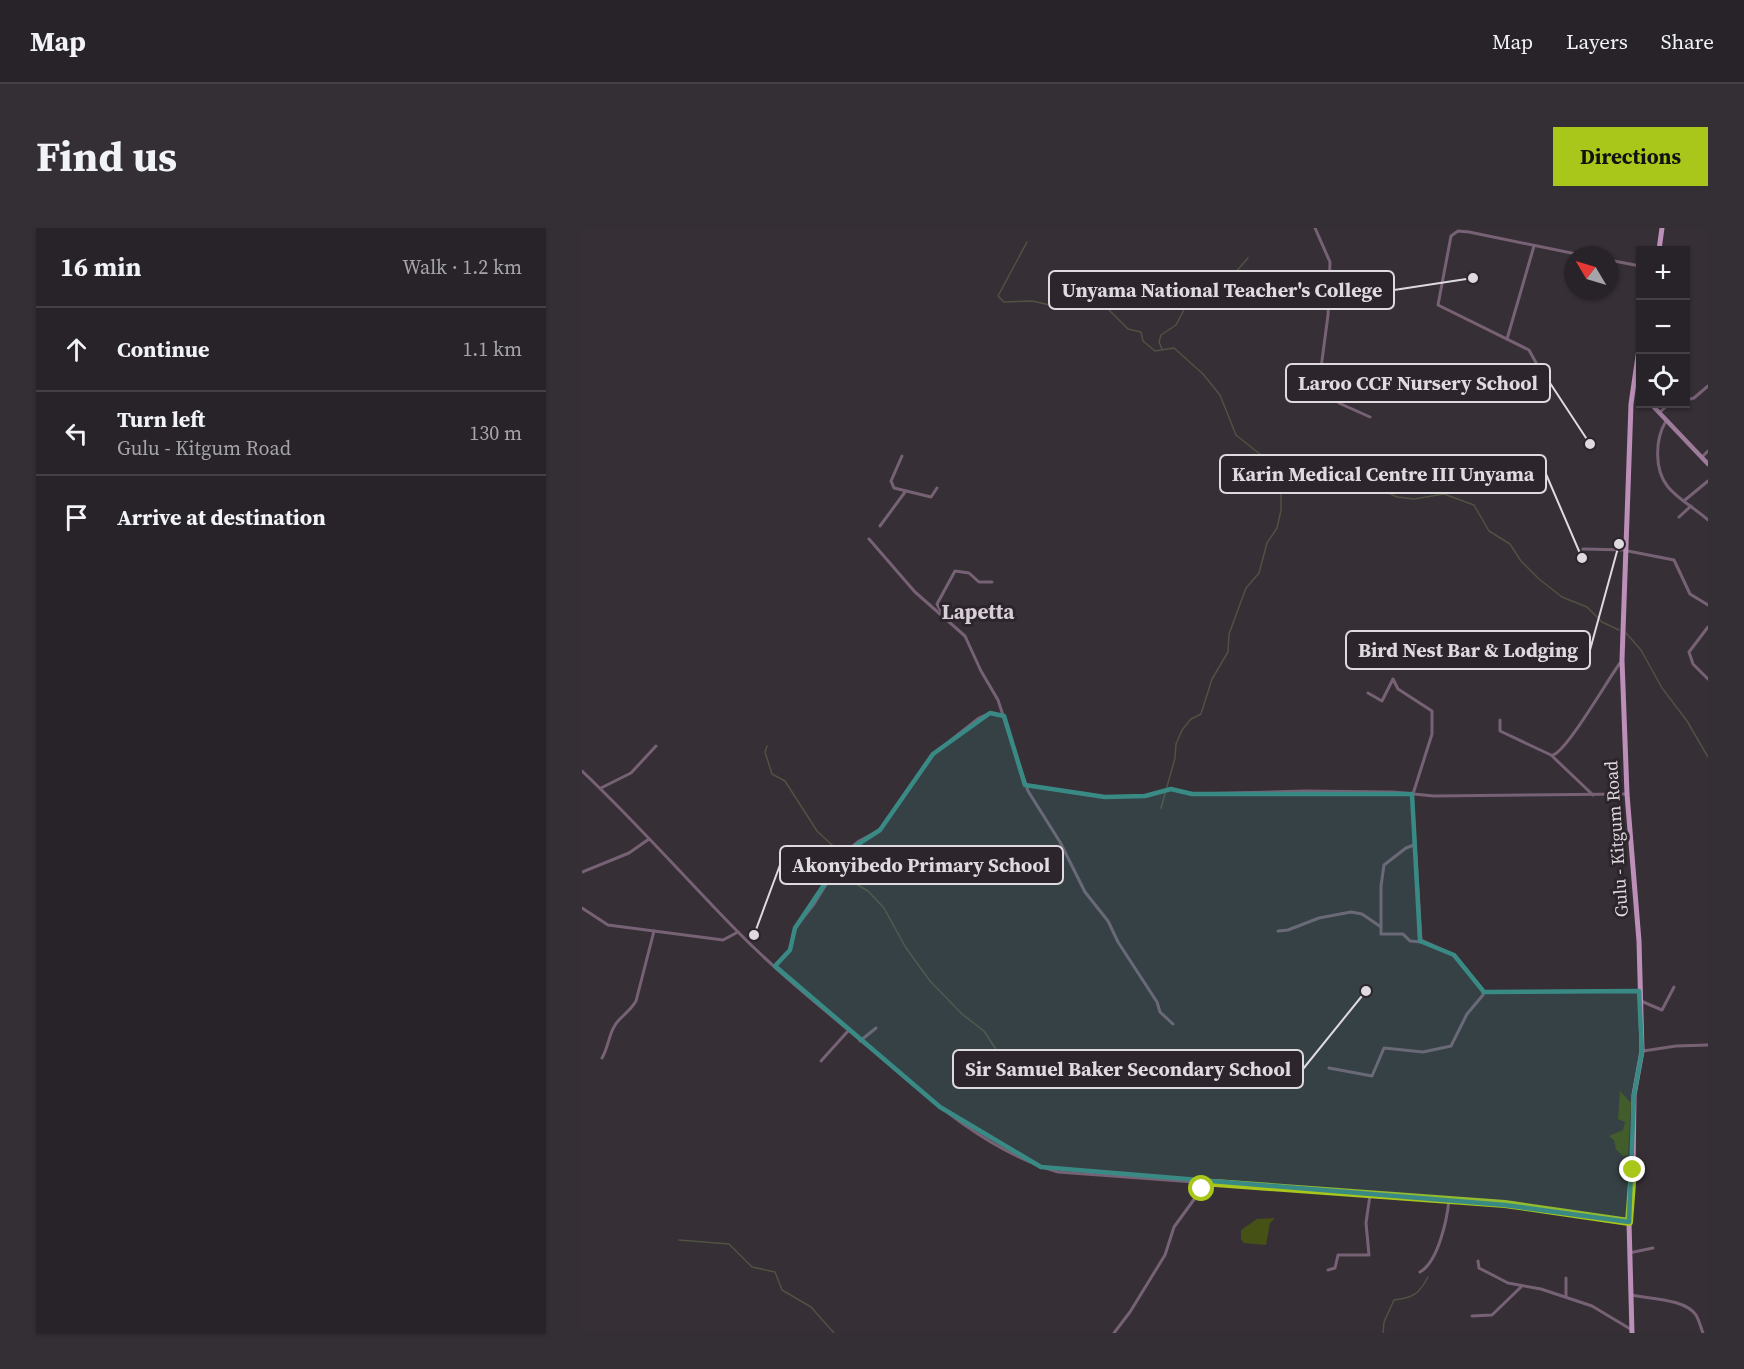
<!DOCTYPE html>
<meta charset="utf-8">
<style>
:root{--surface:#282328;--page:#342f34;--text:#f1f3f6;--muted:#a5a4a8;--line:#444045;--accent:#a9c71b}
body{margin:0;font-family:"Source Serif 4",serif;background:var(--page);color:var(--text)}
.controls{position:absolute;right:18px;top:18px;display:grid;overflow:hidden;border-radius:0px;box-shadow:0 2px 4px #0004}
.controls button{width:54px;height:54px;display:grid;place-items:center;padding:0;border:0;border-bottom:2px solid var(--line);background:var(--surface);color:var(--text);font:30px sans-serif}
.compass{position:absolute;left:982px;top:18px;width:54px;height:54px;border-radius:50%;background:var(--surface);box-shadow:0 2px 4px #0004;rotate:308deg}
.stop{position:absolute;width:18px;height:18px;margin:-14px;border:4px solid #a9c71b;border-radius:50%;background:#fff}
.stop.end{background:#a9c71b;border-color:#fff;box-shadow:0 2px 6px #0008}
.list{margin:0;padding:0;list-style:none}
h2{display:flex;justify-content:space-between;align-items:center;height:78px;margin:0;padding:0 24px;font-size:26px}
h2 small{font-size:20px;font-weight:400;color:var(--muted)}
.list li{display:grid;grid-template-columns:39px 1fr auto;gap:18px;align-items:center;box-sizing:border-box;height:84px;padding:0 24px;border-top:2px solid var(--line)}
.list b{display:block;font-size:22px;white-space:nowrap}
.list p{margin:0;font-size:20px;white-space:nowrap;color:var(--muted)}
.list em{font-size:20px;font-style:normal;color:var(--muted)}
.icon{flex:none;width:33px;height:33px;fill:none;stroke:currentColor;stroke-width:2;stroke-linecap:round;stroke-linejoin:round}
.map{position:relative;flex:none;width:1126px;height:1105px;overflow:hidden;border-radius:0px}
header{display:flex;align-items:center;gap:36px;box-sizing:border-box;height:84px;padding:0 30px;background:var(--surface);border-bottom:2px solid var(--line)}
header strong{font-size:28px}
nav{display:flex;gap:33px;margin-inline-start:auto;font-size:21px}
.intro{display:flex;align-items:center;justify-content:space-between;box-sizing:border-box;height:144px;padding:0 36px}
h1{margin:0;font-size:42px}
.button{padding:15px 27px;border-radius:0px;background:var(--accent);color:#111;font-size:21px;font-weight:700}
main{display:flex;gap:36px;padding:0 36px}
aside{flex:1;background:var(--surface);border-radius:0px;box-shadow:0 2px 4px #0004}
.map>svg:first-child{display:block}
.green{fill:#455115}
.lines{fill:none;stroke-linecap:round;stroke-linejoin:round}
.stream{stroke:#505243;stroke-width:1.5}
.street{stroke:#776175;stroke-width:3}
.secondary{stroke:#9e7b9b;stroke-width:4.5}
.primary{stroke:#bc8fb8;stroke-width:5}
.route{stroke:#a9c71b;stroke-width:8}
.marked{fill:#398a85;fill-opacity:0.2;stroke:#398a85;stroke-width:4.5;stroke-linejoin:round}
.labels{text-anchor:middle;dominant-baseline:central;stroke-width:6;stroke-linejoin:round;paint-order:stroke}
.street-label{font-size:18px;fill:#dfdadf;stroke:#2c252b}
.quarter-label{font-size:21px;font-weight:bold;fill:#d8ced7;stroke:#2c252b}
.leader{fill:none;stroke:#dfdadf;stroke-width:2}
.callout-dot{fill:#dfdadf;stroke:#2c252b;stroke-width:2}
.callout{fill:#2c252b;stroke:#dfdadf;stroke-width:2}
.callout-label{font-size:20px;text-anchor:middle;font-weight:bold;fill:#dfdadf}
</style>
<header>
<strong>Map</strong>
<nav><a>Map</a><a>Layers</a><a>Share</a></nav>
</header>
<div class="intro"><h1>Find us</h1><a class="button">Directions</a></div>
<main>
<aside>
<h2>16 min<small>Walk · 1.2 km</small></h2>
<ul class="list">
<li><svg class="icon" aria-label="ahead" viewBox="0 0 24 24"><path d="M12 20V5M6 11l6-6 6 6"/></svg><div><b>Continue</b></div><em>1.1 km</em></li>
<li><svg class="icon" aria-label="left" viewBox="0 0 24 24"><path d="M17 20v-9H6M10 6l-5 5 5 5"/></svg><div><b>Turn left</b><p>Gulu - Kitgum Road</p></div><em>130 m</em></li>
<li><svg class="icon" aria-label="arrive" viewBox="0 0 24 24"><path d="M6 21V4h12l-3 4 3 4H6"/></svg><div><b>Arrive at destination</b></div></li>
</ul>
</aside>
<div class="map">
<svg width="1126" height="1105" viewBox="0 0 1126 1105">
<rect width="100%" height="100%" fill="#362f35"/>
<g class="green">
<path d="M1038 863 1049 875 1046 927 1041 928 1034 921 1032 912 1027 908 1041 902 1043 894 1036 891Z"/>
<path d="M693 990 688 995 684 1017 662 1015 659 1011V1002L675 991Z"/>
</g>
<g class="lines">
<g class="stream">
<path d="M445 14 416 68 422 74 450 73 468 77 500 75 523 78 546 101 559 104 561 113 573 123 592 120 621 146 638 167 654 207 679 227 720 231 756 250 789 256 815 269 832 271 862 266 892 277 907 303 928 316 939 333 957 351 980 369 1005 379 1020 394 1037 402"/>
<path d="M580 121 577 114 579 107 594 97 605 76 636 54 652 46 666 30"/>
<path d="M1044 405 1059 422 1080 460 1105 493 1126 529"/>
<path d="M185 518 183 524 190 546 203 553 235 603 264 630 268 649 274 656 286 663 302 680 324 720 348 753 380 786 402 803 415 823 433 830 460 829 494 838 539 829"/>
<path d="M579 580 593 530 594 516 600 502 609 491 619 486 630 451 646 424 647 406 664 360 677 345 685 315 695 300 699 282V261L691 241 680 228"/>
<path d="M97 1012 147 1016 170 1039 193 1044 200 1062 229 1079 252 1105"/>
<path d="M801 1105 802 1094 812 1072C831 1070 837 1066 846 1049"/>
</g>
<g class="street">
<path d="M733 0 748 34 746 87 739 140 736 145 738 148 732 159 759 176 788 189"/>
<path d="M1027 32 1058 38"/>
<path d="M925 111 952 18"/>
<path d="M958 150V142L947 122 856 77 869 8 876 3 887 4 999 27"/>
<path d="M1104 172 1112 170 1126 158"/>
<path d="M1078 184 1087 176"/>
<path d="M1084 193C1073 211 1072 242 1086 259 1097 272 1114 281 1126 292"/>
<path d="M320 228 309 253 312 260 349 269 355 260"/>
<path d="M1120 229 1126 223"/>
<path d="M1103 272 1126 253"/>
<path d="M1097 289 1109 278"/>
<path d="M298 298 323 264"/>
<path d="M287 311 333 364 383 408 399 443 416 472 446 563 478 614 503 664 526 693 536 714 575 774 578 784 591 796"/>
<path d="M1001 321 1044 322"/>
<path d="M1046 323 1092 332 1108 366 1126 377"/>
<path d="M360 385 355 376 373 343 387 345 397 354H410"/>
<path d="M1126 399 1107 424 1111 436 1126 451"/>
<path d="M786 465 800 473 811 451 816 461 850 483V506L831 566"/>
<path d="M918 492V503L969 527 1011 567"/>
<path d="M971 527C985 523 1026 451 1038 435"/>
<path d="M0 543C54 594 103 650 155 703 198 747 248 786 295 826 348 872 407 924 476 944L923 977 1047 994"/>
<path d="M443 557 523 569 563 568 589 561 610 566 723 563 811 564 852 568 1044 566"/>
<path d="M19 560 49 545 74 518"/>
<path d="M832 617 824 620 802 637 799 658V706H821L828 713 840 714"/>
<path d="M0 644 47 625 67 611"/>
<path d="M0 680 26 697 141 712 156 704"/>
<path d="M696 703 706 702 737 690 769 684 780 686 799 699"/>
<path d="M193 738 208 722 213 700 232 676 264 624 277 613 298 602 349 528 397 490 408 485 421 488"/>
<path d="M902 764 1057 763"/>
<path d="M1059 773 1080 782 1092 759"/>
<path d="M278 813 294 800"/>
<path d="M1061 823 1094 818 1126 817"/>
<path d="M20 830C26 820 27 807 32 799 36 790 47 785 54 773L72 703"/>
<path d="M239 833 266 803"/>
<path d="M747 840 790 848 802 820 841 824 869 818 885 786 901 767V763L872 727 839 712 830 566"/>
<path d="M1047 1025 1071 1020"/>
<path d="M896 1033 897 1040 926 1055 959 1061 1010 1078 1050 1102"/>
<path d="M746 1042 753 1040 756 1027H787L784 995 788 967"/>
<path d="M838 1044C856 1034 865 992 867 972"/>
<path d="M1049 1067C1069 1071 1103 1071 1114 1087 1117 1092 1119 1100 1121 1105"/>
<path d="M984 1068V1050"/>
<path d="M890 1088 910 1087 939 1059"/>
<path d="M532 1105 548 1084 583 1027 592 999 624 955"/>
</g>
<path class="secondary" d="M1069 176 1126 236"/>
<g class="primary">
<path d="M1077 22 1080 0"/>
<path d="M1050 1105 1047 994 1051 942 1052 867 1060 823 1057 713 1045 566 1040 432 1049 176 1058 114"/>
</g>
</g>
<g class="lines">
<path class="route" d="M620 961 624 955H633L923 976 1047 994 1051 942"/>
</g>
<path class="marked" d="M408 485 422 488 443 557 523 569 563 568 589 561 610 566H830L838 713 872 727 902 764 1057 763 1060 823 1052 867 1047 994 923 977 459 939 358 879 193 738 208 722 213 700 264 624 298 602 351 526Z"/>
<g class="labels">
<g class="street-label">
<text transform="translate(1034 611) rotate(-94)">Gulu - Kitgum Road</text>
</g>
<g class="quarter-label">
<text x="396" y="383">Lapetta</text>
</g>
</g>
<path class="leader" d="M891 50L812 62M1008 216L968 155M1000 330L964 246M1037 316L1008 422M172 707L198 637M784 763L721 841"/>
<g class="callout-dot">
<circle cx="891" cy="50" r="6"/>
<circle cx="1008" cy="216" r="6"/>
<circle cx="1000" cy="330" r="6"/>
<circle cx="1037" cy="316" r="6"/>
<circle cx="172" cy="707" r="6"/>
<circle cx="784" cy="763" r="6"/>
</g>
<g class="callout">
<rect x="467" y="43" width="345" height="38" rx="6"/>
<rect x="704" y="136" width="264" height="38" rx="6"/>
<rect x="638" y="227" width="326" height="38" rx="6"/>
<rect x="764" y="403" width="244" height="38" rx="6"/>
<rect x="198" y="618" width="283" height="38" rx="6"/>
<rect x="371" y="822" width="350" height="38" rx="6"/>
</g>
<g class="callout-label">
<text x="640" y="69">Unyama National Teacher's College</text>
<text x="836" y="162">Laroo CCF Nursery School</text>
<text x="801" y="253">Karin Medical Centre III Unyama</text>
<text x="886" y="429">Bird Nest Bar &amp; Lodging</text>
<text x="339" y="644">Akonyibedo Primary School</text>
<text x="546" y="848">Sir Samuel Baker Secondary School</text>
</g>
</svg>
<div class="controls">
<button>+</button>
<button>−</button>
<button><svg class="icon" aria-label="locate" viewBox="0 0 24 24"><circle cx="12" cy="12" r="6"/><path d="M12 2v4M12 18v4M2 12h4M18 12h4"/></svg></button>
</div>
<svg class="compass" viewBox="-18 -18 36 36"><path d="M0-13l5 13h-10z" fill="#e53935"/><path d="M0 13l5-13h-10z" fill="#a5a4a8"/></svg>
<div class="stop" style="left:620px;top:961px"></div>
<div class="stop end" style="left:1051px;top:942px"></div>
</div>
</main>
